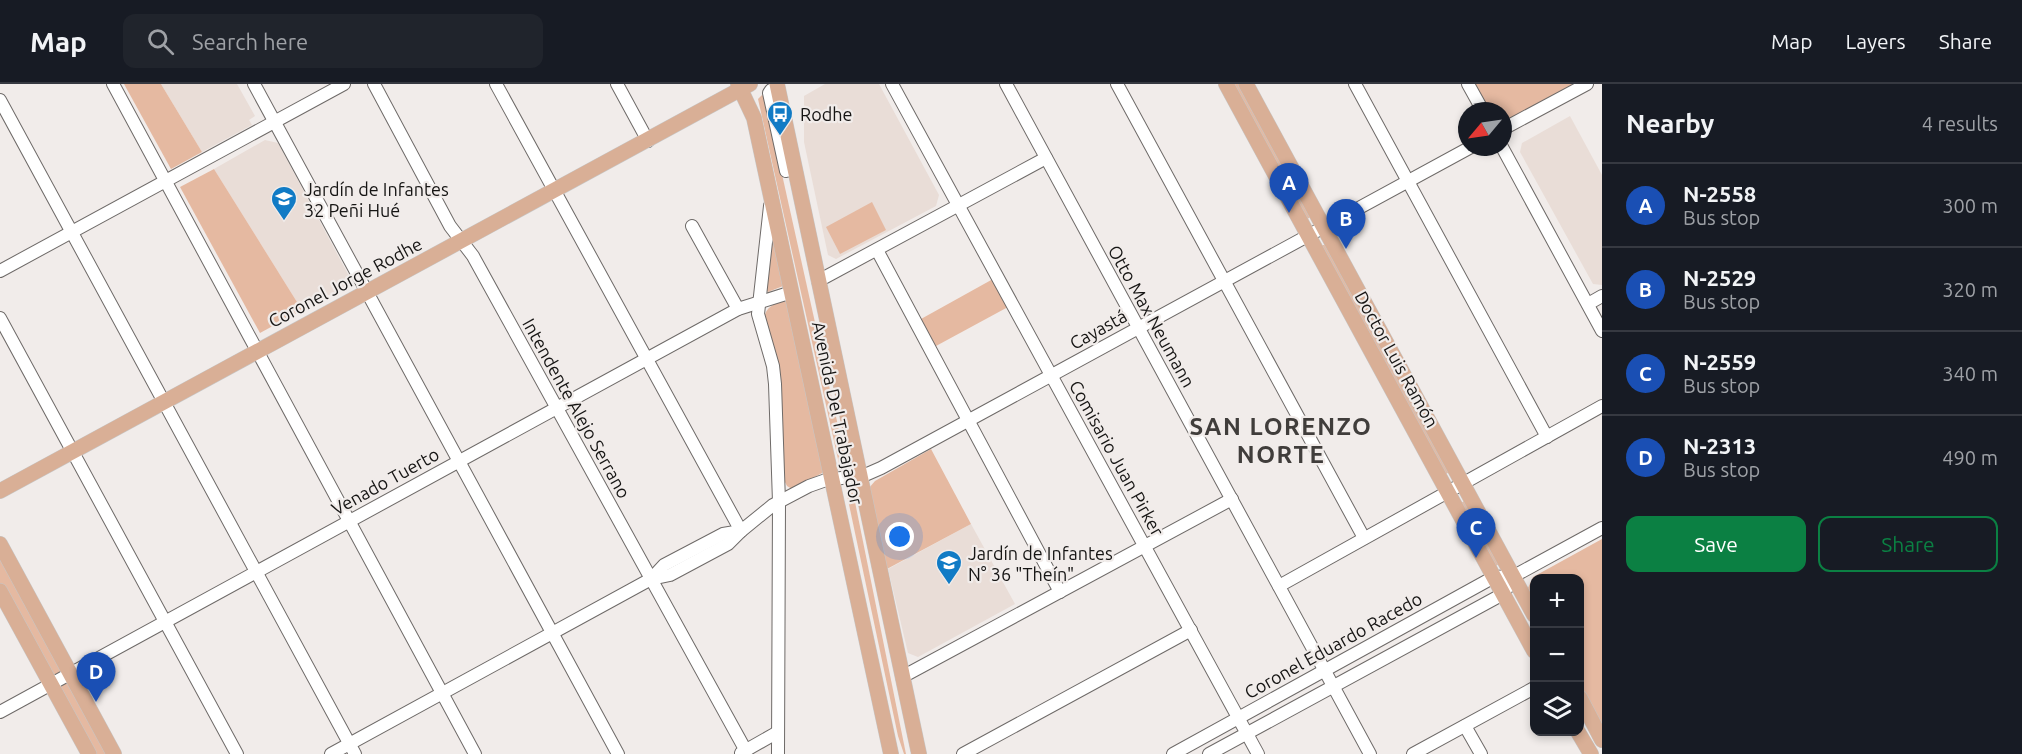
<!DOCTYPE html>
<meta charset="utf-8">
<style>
:root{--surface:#171b24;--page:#20242c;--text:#f1f3f6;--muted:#9ea1a6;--line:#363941;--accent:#0b8043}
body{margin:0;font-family:Ubuntu,sans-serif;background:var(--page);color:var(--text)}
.controls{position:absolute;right:18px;bottom:18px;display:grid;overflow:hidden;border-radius:12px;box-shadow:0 3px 9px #0003}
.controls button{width:54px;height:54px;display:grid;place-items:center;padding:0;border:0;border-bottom:2px solid var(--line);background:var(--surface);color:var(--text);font:30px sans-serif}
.compass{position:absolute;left:1458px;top:18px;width:54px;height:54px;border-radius:50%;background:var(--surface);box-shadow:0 3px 9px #0003;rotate:241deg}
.you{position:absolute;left:900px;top:453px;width:21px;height:21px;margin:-15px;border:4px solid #fff;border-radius:50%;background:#1a73e8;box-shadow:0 0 0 9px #1a73e833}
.badge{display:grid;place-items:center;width:39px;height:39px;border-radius:50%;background:var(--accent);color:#fff;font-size:20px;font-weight:700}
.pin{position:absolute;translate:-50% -50px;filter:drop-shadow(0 2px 3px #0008)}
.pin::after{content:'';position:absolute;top:32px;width:21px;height:18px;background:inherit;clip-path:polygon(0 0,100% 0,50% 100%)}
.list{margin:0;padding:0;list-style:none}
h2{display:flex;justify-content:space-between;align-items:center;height:78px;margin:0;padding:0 24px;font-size:26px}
h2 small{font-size:20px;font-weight:400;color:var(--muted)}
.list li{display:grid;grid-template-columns:39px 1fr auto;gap:18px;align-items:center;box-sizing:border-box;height:84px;padding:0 24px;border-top:2px solid var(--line)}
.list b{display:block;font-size:22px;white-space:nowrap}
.list p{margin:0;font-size:20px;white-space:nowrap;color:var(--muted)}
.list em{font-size:20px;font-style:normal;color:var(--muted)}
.actions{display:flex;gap:12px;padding:18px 24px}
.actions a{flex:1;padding:14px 0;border:2px solid var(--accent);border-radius:12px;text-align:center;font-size:21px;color:var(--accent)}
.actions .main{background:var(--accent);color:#fff}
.icon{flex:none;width:33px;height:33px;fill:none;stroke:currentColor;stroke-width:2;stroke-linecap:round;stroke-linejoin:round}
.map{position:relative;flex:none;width:1602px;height:670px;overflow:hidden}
header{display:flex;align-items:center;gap:36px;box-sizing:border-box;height:84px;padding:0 30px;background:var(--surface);border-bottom:2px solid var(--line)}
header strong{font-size:28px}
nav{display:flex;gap:33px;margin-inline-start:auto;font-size:21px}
.search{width:420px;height:54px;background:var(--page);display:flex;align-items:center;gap:15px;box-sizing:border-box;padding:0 21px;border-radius:12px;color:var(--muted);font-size:22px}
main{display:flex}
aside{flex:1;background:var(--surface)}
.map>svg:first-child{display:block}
.built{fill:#e9ddd7}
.green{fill:#e5b9a1}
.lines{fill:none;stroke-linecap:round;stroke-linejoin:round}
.minor-casing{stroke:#6e6a68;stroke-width:14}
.major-casing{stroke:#c7c7c7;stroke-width:16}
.minor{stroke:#fff;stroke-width:12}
.major{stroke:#d9af96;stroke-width:15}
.labels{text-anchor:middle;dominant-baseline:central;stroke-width:4.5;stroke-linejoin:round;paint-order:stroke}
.poi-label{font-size:18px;fill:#161514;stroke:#f1ecea;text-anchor:start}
.street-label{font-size:18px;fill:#161514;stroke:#f1ecea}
.district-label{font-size:24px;font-weight:bold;letter-spacing:1.5px;fill:#403d3b;stroke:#f1ecea}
</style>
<header>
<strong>Map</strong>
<div class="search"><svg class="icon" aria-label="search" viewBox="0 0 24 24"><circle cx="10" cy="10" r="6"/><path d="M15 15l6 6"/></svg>Search here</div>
<nav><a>Map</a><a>Layers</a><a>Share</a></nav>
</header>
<main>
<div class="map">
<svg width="1602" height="670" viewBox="0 0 1602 670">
<rect width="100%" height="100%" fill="#f1ecea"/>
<g class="built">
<path d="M161 0H237L255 32 249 36 252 41 202 68Z"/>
<path d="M825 0H879L939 111 936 122 836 175 828 171 804 58V12Z"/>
<path d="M1570 32 1602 91V201L1593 200 1520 68 1522 59Z"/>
<path d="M265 56 278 59 349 192 346 202 302 226 214 85Z"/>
<path d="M971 440 1015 520 918 573 908 569 888 485Z"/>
</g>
<g class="green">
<path d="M124 0H161L202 68 171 85Z"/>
<path d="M1232 0H1240L1311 133 1307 135Z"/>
<path d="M1474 0H1576L1503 38V27H1489Z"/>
<path d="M762 11 765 14 847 382 844 386 840 384 758 15Z"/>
<path d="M214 85 302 226 260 249 180 103Z"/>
<path d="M872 118 886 146 840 170 826 143Z"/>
<path d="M774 147 783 202 768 208 765 203Z"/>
<path d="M1322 161H1326L1449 388 1445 391 1321 163Z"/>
<path d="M993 195 1008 223 936 262 921 235Z"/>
<path d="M786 216 824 388 792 405 787 402 784 396 764 235C766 222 774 220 786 216Z"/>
<path d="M931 365 971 440 885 486 869 404 875 397Z"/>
<path d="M852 407 854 413 906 670H904L898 652 847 411 848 408Z"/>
<path d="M1464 417 1499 480 1496 482 1461 419Z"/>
<path d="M1602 455V642L1580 601V494H1534V518L1528 504 1533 493Z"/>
<path d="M0 469 61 586 57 591 49 588 0 499Z"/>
<path d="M64 600H69L109 670H93L61 603Z"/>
</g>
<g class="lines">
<defs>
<g id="minor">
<path d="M113 0 475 670"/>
<path d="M254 0 618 670"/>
<path d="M374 0 450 142 473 172 746 667"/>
<path d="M496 0 741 447"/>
<path d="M617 0 648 57"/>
<path d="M892 0 1258 670"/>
<path d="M1006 0 1370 670"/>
<path d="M1117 0 1364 454"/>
<path d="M1355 0 1547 353"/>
<path d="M1468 0 1483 27"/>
<path d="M771 6 774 8 790 86 786 87 769 9Z"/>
<path d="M0 16 355 670"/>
<path d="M1503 45 1587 0"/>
<path d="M1502 63 1602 247"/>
<path d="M770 122 758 230 773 282 775 300 779 418 778 670"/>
<path d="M692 142 738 225"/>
<path d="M877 166 1060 508"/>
<path d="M0 187 344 0"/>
<path d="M818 197 1046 74"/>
<path d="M1588 220 1602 212"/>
<path d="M0 234 237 670"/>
<path d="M651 495 670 491 728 460 741 447 773 421 809 402 826 396 865 391 881 384 1471 63"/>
<path d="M1279 502 1602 322"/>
<path d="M902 593 1232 415"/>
<path d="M0 628 738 225 792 208"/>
<path d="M1465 642 1481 670"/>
<path d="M741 669 778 648"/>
<path d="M331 670 651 495 664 481 723 450 741 447"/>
<path d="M963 670 1191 546"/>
<path d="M1173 670 1494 493 1514 492 1602 444"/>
<path d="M1209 670 1503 510 1507 504"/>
<path d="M1413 670 1534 604"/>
</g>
<g id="major">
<path d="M738 0 754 34 891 670"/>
<path d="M777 0 919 670"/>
<path d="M1226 0 1534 567"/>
<path d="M1246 0 1534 531"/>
<path d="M0 407 750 0"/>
<path d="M0 460 114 670"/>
<path d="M0 507 89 670"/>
<path d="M1580 614 1602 656"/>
<path d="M1578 648 1591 670"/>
</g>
</defs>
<use href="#minor" class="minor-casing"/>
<use href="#major" class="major-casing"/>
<use href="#minor" class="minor"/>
<use href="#major" class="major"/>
</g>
<defs>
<symbol id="bus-pin" viewBox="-11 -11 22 30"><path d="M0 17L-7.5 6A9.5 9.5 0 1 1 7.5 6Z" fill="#117bc5" stroke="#f1ecea"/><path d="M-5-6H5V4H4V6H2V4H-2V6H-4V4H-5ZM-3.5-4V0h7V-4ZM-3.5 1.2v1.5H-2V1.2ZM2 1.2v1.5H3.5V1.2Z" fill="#fff"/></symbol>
<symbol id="school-pin" viewBox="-11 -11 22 30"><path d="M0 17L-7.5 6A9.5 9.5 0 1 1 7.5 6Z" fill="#117bc5" stroke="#f1ecea"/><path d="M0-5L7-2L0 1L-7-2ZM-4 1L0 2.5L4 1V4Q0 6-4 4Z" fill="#fff"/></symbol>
</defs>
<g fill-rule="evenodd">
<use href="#bus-pin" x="765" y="15" width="30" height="40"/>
<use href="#school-pin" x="269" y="100" width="30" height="40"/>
<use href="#school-pin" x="934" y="464" width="30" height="40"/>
</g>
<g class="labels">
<g class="poi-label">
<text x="800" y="30">Rodhe</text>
<text x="304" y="105">Jardín de Infantes<tspan x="304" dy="21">32 Peñi Hué</tspan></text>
<text x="968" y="469">Jardín de Infantes<tspan x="968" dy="21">N° 36 "Theín"</tspan></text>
</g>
<g class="street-label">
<text transform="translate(345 198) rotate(-28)">Coronel Jorge Rodhe</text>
<text transform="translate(1152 232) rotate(61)">Otto Max Neumann</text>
<text transform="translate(1098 245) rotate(-29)">Cayastá</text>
<text transform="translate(1397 275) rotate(61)">Doctor Luis Ramón</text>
<text transform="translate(577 324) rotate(61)">Intendente Alejo Serrano</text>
<text transform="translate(838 329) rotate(78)">Avenida Del Trabajador</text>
<text transform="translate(1117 374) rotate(61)">Comisario Juan Pirker</text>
<text transform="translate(385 397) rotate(-29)">Venado Tuerto</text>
<text transform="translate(1333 561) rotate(-29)">Coronel Eduardo Racedo</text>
</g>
<g class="district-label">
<text x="1281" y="342">SAN LORENZO<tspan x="1281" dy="28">NORTE</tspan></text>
</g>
</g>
</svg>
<div class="controls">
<button>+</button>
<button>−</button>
<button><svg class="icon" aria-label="layers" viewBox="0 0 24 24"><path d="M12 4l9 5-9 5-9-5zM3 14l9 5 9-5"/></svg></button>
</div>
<svg class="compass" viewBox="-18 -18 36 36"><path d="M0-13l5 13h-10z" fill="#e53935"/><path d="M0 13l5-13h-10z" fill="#9ea1a6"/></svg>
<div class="you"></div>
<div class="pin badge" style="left:1289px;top:129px;background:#1a4fb4">A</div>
<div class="pin badge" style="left:1346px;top:165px;background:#1a4fb4">B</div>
<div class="pin badge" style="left:1476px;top:474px;background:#1a4fb4">C</div>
<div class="pin badge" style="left:96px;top:618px;background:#1a4fb4">D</div>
</div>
<aside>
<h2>Nearby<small>4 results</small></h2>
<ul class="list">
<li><span class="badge" style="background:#1a4fb4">A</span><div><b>N-2558</b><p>Bus stop</p></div><em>300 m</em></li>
<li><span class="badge" style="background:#1a4fb4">B</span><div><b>N-2529</b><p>Bus stop</p></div><em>320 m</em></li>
<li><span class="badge" style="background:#1a4fb4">C</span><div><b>N-2559</b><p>Bus stop</p></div><em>340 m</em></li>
<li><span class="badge" style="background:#1a4fb4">D</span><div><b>N-2313</b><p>Bus stop</p></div><em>490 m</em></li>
</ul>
<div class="actions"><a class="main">Save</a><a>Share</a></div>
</aside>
</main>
